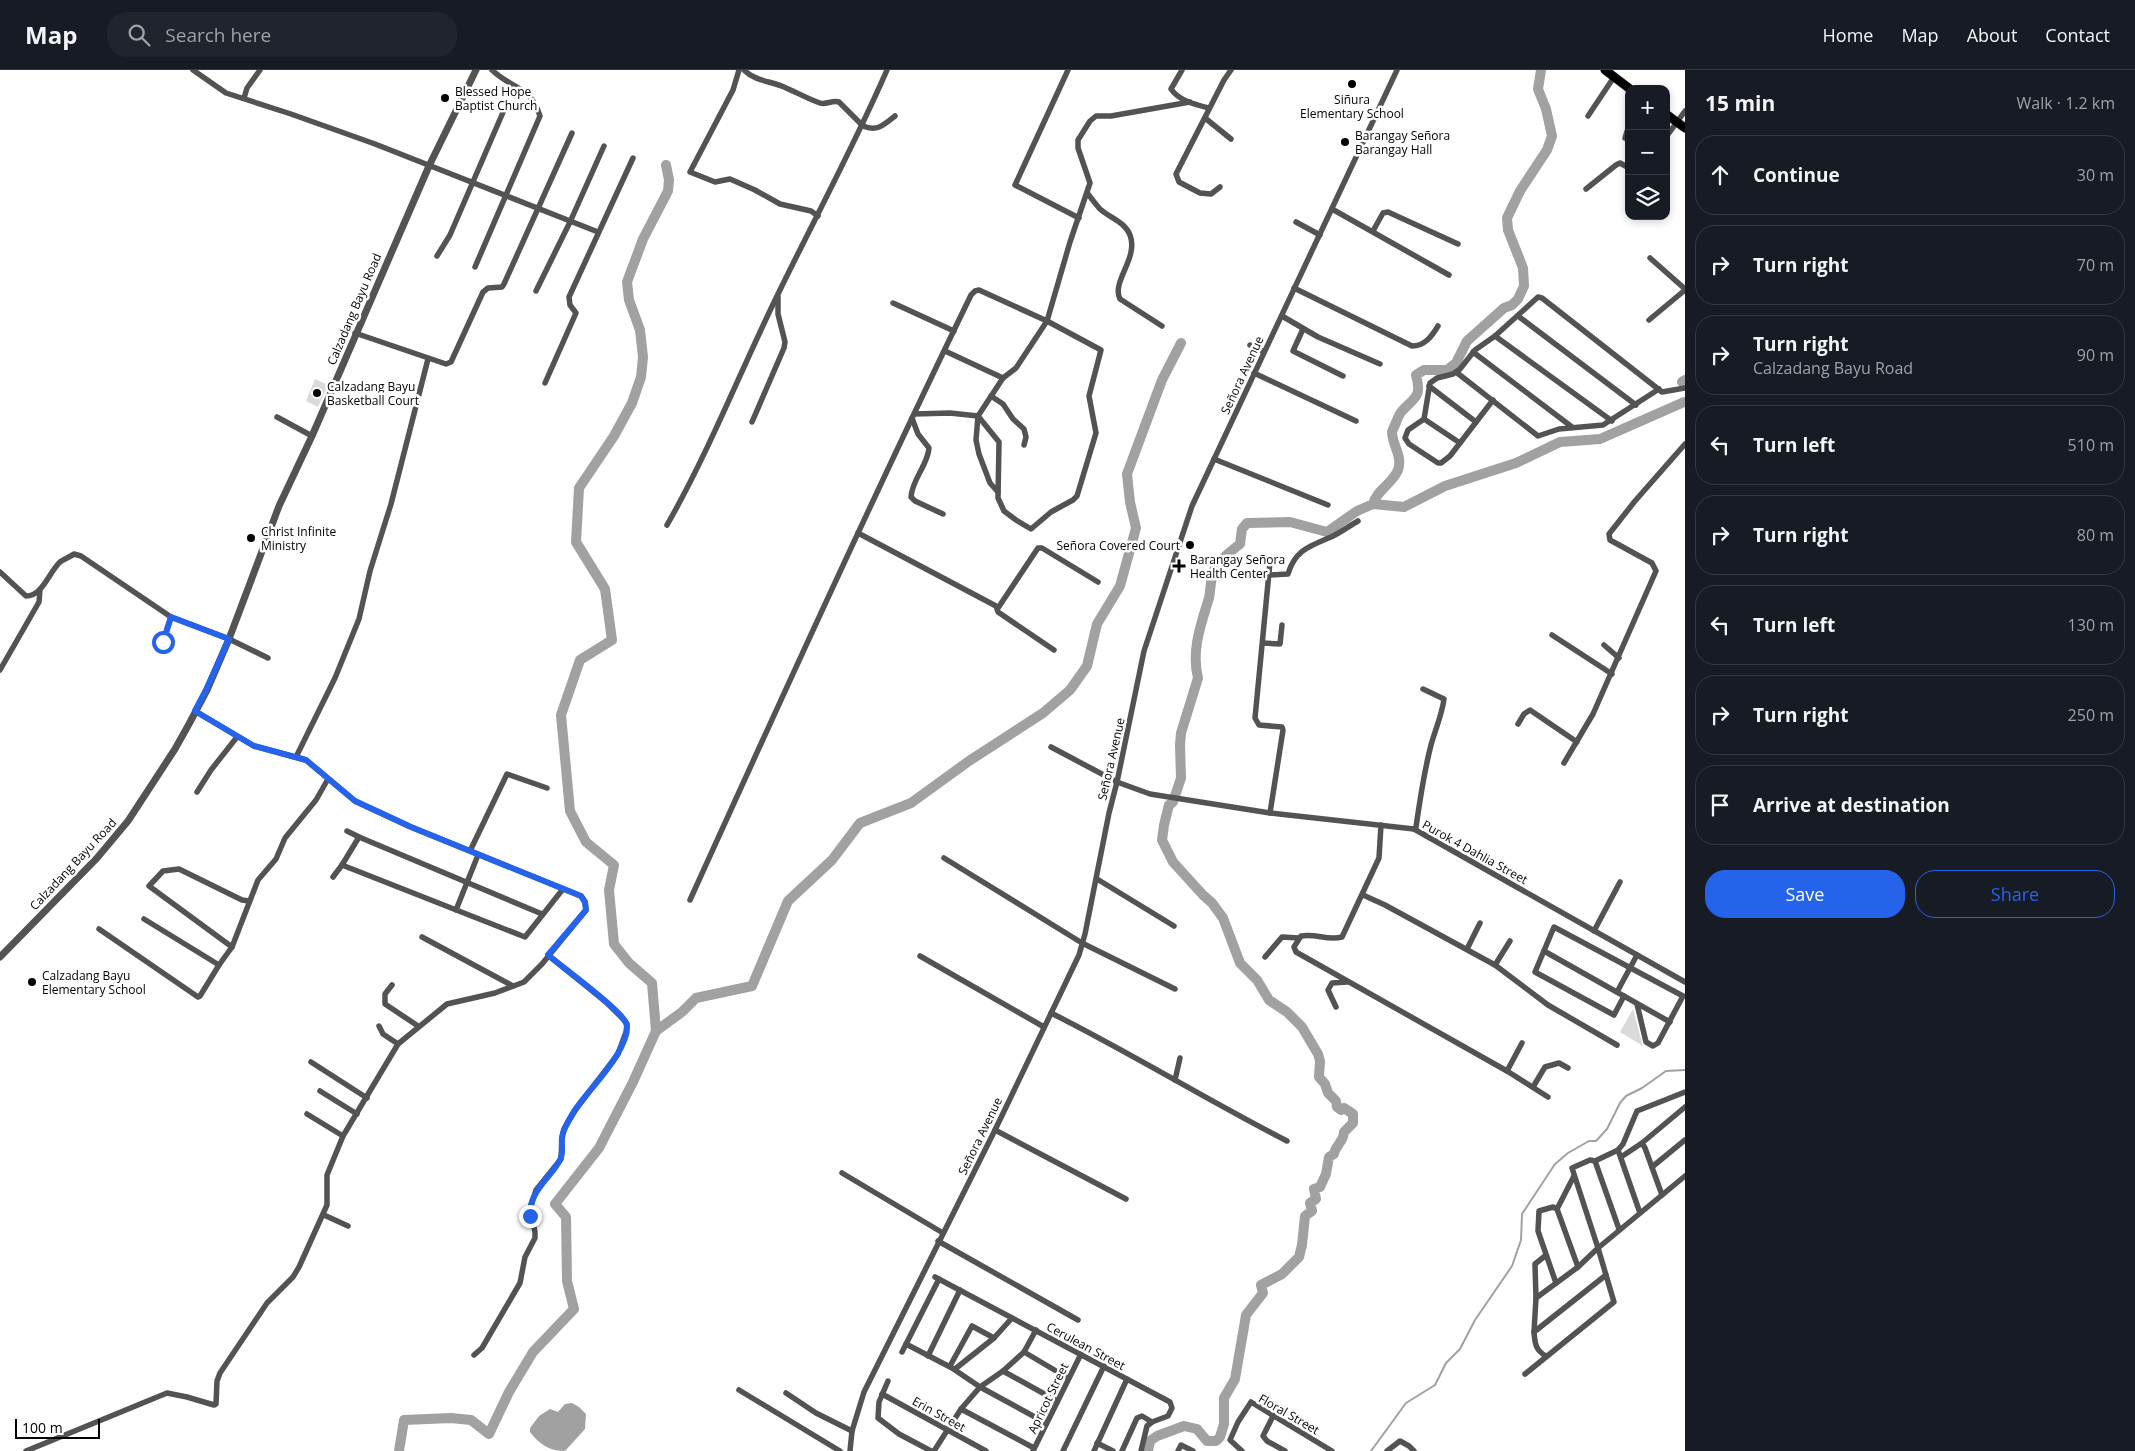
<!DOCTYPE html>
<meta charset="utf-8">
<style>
:root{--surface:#171b24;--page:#20242c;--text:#f1f3f6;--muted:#9ea1a6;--line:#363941;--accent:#2563eb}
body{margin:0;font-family:"Open Sans",sans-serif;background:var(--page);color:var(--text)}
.controls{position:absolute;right:15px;top:15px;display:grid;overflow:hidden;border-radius:10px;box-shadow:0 2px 8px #0003}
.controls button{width:45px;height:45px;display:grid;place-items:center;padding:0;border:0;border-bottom:1px solid var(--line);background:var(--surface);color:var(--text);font:25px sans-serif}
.scale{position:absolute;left:15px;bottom:12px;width:85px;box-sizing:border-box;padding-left:5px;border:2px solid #000;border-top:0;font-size:14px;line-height:18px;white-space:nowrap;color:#000;-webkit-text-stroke:4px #fff;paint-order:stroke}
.stop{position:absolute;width:15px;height:15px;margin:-11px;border:4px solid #2563eb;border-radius:50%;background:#fff}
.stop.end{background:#2563eb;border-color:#fff;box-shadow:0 1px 5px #0008}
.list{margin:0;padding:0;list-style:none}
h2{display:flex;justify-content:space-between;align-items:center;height:65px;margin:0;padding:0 20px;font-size:21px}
h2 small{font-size:16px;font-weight:400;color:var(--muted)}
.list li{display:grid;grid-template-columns:32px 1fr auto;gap:15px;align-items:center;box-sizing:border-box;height:80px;margin:0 10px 10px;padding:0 10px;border:1px solid var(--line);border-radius:20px}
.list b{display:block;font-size:19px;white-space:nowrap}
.list p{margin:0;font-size:16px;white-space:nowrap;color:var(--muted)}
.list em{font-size:16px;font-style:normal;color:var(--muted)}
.actions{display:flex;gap:10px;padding:15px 20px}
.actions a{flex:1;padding:11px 0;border:1px solid var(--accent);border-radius:20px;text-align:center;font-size:18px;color:var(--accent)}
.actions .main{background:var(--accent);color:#fff}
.icon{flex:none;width:28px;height:28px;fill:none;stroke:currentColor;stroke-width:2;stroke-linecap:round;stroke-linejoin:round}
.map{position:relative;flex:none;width:1685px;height:1381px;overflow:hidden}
header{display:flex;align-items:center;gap:30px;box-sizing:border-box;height:70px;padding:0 25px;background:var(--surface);border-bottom:1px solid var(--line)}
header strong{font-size:24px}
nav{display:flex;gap:28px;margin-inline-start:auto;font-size:18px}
.search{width:350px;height:45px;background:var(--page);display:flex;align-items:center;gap:12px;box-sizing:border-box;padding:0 18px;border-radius:20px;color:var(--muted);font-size:19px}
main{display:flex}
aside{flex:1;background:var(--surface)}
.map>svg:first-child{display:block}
.green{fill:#dadada}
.water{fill:#a1a1a1}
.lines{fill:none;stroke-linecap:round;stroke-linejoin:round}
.stream{stroke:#a1a1a1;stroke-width:2}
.river{stroke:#a1a1a1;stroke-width:10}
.primary-casing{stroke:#dbdbdb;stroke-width:10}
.minor{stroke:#535353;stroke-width:5.5}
.tertiary{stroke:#535353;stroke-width:7}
.primary{stroke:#000;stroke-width:9}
.route{stroke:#2563eb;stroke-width:6}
.poi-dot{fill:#000;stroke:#fff;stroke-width:2}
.labels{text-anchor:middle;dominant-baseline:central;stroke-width:5;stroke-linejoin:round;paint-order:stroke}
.poi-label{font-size:12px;fill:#000;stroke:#fff;text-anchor:start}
.street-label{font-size:12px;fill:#000;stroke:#fff}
</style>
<header>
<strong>Map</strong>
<div class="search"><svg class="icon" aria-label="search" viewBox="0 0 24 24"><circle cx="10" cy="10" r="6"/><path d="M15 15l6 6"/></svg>Search here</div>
<nav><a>Home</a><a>Map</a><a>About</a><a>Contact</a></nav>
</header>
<main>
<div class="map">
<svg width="1685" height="1381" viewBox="0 0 1685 1381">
<rect width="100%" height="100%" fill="#fff"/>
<g class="green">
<path d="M315 309 328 315 318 337 306 331Z"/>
<path d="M1633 939 1642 973 1643 976 1620 962Z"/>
</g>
<path class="water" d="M572 1333 579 1337 586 1344 585 1359 565 1381C549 1381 539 1374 530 1362V1358L539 1346 550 1339 558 1342 565 1334Z"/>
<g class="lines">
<path class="stream" d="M1371 1381 1406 1333 1435 1315 1446 1293 1460 1279 1475 1250 1512 1196 1521 1170 1522 1144 1555 1094 1568 1083 1589 1071H1596L1607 1059 1620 1033 1626 1026 1642 1018 1666 1001 1685 1000"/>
<g class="river">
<path d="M1682 312 1685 310"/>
<path d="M1373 434 1404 437 1445 416 1516 393 1560 372 1600 369 1684 332"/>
<path d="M656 961 652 913 629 893 614 874 609 820 614 795 586 772 570 741 561 645 580 590 612 570 605 519 576 472 579 418 614 366 632 333 641 307 643 287 640 260 629 230 627 212 643 169 668 121 669 110 666 95"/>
<path d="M399 1381 404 1350 451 1348 471 1350 489 1364 509 1322 533 1282 574 1239 567 1211 566 1147 555 1134 599 1078 633 1012 656 961 682 942 696 928 752 916 788 831 832 790 860 753 911 733 969 691 1043 643 1070 620 1087 596 1097 554 1120 516 1136 458 1130 432 1127 404 1162 310 1181 273"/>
<path d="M1148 1381 1150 1371 1157 1366 1184 1356 1197 1359 1207 1371H1216L1220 1367 1224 1354V1328L1235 1309 1246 1245 1263 1223 1261 1215 1282 1204 1299 1187 1302 1175 1305 1146 1312 1141 1310 1133 1316 1129 1314 1119 1320 1117 1326 1104 1329 1087 1334 1084C1335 1076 1344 1071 1344 1062L1353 1053V1044L1344 1038 1341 1040 1337 1037 1336 1031 1328 1023 1325 1014 1319 1007 1320 991 1318 984 1302 957 1287 942 1269 930 1257 910 1240 893 1223 848 1212 833 1203 825 1173 792 1162 770 1164 755 1169 735 1173 732 1181 708 1180 675 1181 663 1198 608C1191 581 1201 554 1209 528 1211 519 1210 507 1215 498 1221 488 1231 481 1240 474L1242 459 1247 453 1290 452 1327 462 1357 441 1373 434C1376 421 1393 413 1398 400 1403 386 1392 375 1392 362 1392 361 1395 355 1395 355 1397 350 1399 344 1402 341 1415 327 1422 327 1416 305L1424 300H1447L1456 293 1467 271 1504 238 1512 235 1518 229 1524 216 1523 198 1508 160 1507 148 1520 121 1547 80 1552 66 1546 39 1538 19 1541 0"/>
</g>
<defs>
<g id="primary">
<path d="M1605 0 1630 19"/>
<path d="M1666 44 1685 58"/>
</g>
</defs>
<use href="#primary" class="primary-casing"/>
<g class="minor">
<path d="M193 0 226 23 291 44 375 74 598 162"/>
<path d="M739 0 733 20 690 102 715 112 730 109 755 120 780 134 811 141 818 146"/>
<path d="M744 0C755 11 770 11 784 17 796 22 808 29 820 33 826 35 832 30 839 32L863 56C877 62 884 55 895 46"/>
<path d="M1068 0 1015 115 1079 148"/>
<path d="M1182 0 1171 19C1179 31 1197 35 1209 38"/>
<path d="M244 28 247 18 260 0"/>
<path d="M1588 46 1614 7"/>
<path d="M1205 48 1231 69"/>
<path d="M1666 67 1685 41"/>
<path d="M1625 68 1629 55"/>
<path d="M1220 117 1211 124 1200 123 1179 112 1176 104 1224 10 1231 0"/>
<path d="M1586 119 1616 95 1620 93 1629 98"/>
<path d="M1088 124C1092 129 1096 135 1100 139 1110 148 1125 152 1130 165 1139 188 1111 212 1120 229L1162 256"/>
<path d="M1332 139 1449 205"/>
<path d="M1296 152 1320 165"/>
<path d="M1373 161 1383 143 1388 142 1458 174"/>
<path d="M437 186 450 165 504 40"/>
<path d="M1650 188 1685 219"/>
<path d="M475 197 540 46C530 15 513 20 492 0"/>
<path d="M1294 218 1412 276C1425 276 1432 266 1438 256"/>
<path d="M536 221 570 152 604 76"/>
<path d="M893 233 954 261"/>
<path d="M1282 246 1318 267 1380 294"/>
<path d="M1518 246 1636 335"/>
<path d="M1649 250 1685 220"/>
<path d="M1303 259 1293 281 1343 306"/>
<path d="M355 263 446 294 451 292 483 222 488 218 502 217 504 214 572 63"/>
<path d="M1495 266 1612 351"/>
<path d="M1250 275 1264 282"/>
<path d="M945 281 1003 308"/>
<path d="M1473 282 1572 357"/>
<path d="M1456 302 1538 366 1559 359 1603 355 1659 319"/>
<path d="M1254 303 1356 351"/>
<path d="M545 313 576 243 570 235 569 227 633 88"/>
<path d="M1429 316 1476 352"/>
<path d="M991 326 1003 334 1013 349 1024 359 1026 367 1024 375"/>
<path d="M1493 330 1450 386 1441 393H1438L1409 374 1405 368 1408 360 1424 349 1430 313 1437 308 1453 304 1460 299 1475 280 1495 266 1538 227 1542 228 1662 322 1685 318"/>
<path d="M277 347 312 366"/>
<path d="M912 348 918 364 929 378C928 395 912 409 911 427L915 431 943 444"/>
<path d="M1424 349 1460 373"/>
<path d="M752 352 784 278 785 272 778 244V227"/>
<path d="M1214 389 1328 435"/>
<path d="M998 422 990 413 979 384 976 370 978 346 1003 308 1016 298 1047 251 1070 172 1090 113 1078 78V70L1090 51 1096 46H1111L1190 32"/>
<path d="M667 455C710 380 741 299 779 222 815 148 854 76 887 0"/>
<path d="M858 463 996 536 998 542 1054 580"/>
<path d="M1270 492 1255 648 1259 655 1282 657 1283 660 1270 743"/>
<path d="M0 502 26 526C43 526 49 502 60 492 64 489 70 487 74 484L81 486 171 547 229 569 268 588"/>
<path d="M1270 505 1288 504C1295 480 1310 476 1331 467 1340 463 1349 456 1358 451"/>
<path d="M998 538 1038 478H1042L1098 512"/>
<path d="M1552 565 1612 604"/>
<path d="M163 572 171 547"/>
<path d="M1263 573 1280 574 1282 555"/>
<path d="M1604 575 1619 588"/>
<path d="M0 600 39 532 40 519"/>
<path d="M1518 654 1524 644 1530 640 1577 672"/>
<path d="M1051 677 1117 712 1150 724 1270 743 1414 759 1685 912"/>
<path d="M296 687 335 608 359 549 370 501 391 434 428 289"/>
<path d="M1564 693 1593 644 1656 501 1652 493 1610 470 1609 464 1635 431 1685 374"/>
<path d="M197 722 211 700 237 667"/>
<path d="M1381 755 1379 788 1342 867C1327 871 1316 863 1301 866L1294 877 1296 882 1507 1001 1548 1027"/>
<path d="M1414 759 1416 757C1420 729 1424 702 1431 675 1435 660 1442 645 1444 629L1423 619"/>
<path d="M347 761 359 767"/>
<path d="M470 781 507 704 547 718"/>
<path d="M944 788 1082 873 1175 919"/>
<path d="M333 807 342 795"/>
<path d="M1097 809 1174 856"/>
<path d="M1363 825 1385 835 1495 895 1548 935 1617 975"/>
<path d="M690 830C782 627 874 425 971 225L975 221 979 220 1047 251 1101 280 1089 326 1096 363 1077 426 1073 430 1051 442 1031 459 1016 450 1004 441 998 428 999 372 978 346 950 343 914 344"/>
<path d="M456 840 478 785"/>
<path d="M542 844 359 767 342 795 525 867 563 819"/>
<path d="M144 849 219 895"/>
<path d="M99 859 198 927 200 926 219 895 232 877 258 810 276 789 285 768 316 730 328 709"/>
<path d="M1594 861 1620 812"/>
<path d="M422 867 513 916"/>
<path d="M232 877 149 816 163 801 179 799 242 830 249 831"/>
<path d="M1467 879 1480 853"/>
<path d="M1544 881 1670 952"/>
<path d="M920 886 1044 957"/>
<path d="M1265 887 1282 867 1299 868"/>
<path d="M1495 895 1510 871"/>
<path d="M392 915 385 924V934L418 956"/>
<path d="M1617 922 1637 885"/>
<path d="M1624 926 1614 945 1535 902 1554 857 1683 926 1658 973 1653 976 1646 972 1637 934"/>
<path d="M1336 937 1328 920 1332 913 1347 912"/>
<path d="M1051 943C1131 983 1207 1030 1287 1071"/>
<path d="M379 956 383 964 398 974"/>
<path d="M311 992 367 1028"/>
<path d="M1507 1001 1522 973"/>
<path d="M1175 1010 1180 988"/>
<path d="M1533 1017 1545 997 1559 993 1568 998"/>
<path d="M320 1021 357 1044"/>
<path d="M307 1044 343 1066"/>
<path d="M995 1060 1126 1129"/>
<path d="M1642 1073 1645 1078 1662 1125"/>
<path d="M1621 1087 1642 1073 1685 1037"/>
<path d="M1595 1091 1618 1080"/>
<path d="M1652 1097 1685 1070"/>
<path d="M842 1103 943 1163"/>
<path d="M1557 1139 1574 1106"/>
<path d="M1640 1143 1618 1080 1623 1074 1637 1041 1685 1022"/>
<path d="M324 1145 348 1156"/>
<path d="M938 1171 1078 1250"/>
<path d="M935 1207 1170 1332 1172 1338 1168 1346 1152 1352 1147 1356 1141 1381"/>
<path d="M1556 1213 1538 1161 1539 1141 1553 1137 1557 1139 1578 1197"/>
<path d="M1536 1228 1535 1194 1545 1186"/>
<path d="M1534 1262 1536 1228 1578 1197 1598 1178 1572 1098 1590 1090 1595 1091 1619 1159"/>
<path d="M906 1274 952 1298 980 1317 1046 1353"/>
<path d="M902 1282 939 1209"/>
<path d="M1024 1282 1068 1308"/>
<path d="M474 1285 482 1278 520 1213 525 1187 535 1168V1162L530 1139 536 1120 561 1089 562 1067 564 1059 576 1039 618 984 626 962 627 954 624 950 606 932 548 885"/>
<path d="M928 1286 960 1220"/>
<path d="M1546 1286C1535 1280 1535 1273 1534 1262L1606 1205"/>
<path d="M950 1296 972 1256 994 1268"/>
<path d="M955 1299 994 1268 1012 1248"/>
<path d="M1003 1301 1057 1331"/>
<path d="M1525 1304 1614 1232 1598 1178 1685 1106"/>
<path d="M888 1311 879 1332 878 1348 899 1364 931 1381"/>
<path d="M739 1320 840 1381"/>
<path d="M786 1323 816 1343 852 1361"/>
<path d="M882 1324 986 1381"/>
<path d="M961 1339 1034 1378"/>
<path d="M1273 1346 1263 1366 1267 1371 1285 1381"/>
<path d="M1097 1373 1113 1381"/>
<path d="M26 1381 167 1323 187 1327 214 1335 216 1334 217 1311 220 1303 267 1233 293 1207 299 1197 327 1135V1105L343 1066 398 974 447 934 495 923 524 912 542 894 586 840 585 832 581 826 411 757 355 731 306 690 254 676 195 641"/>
<path d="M850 1381 852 1361 864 1322 995 1060 1079 885 1085 864 1109 743 1117 712 1144 581 1192 436 1397 0"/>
<path d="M934 1381 961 1339 980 1317 1003 1301 1024 1282 1036 1260"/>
<path d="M1033 1381 1081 1284"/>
<path d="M1063 1381 1104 1296"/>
<path d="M1094 1381 1127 1309"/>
<path d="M1122 1381 1137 1348 1142 1346 1152 1352"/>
<path d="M1178 1381 1181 1375 1193 1381"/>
<path d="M1242 1381 1230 1370 1238 1352 1251 1332 1332 1381"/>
<path d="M1387 1381 1400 1371 1409 1376 1414 1381"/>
</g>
<path class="tertiary" d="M0 887 97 788 128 751 175 679 189 654 207 620 229 569 279 436 312 366 429 96 476 0"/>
<use href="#primary" class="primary"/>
</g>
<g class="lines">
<path class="route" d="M163 572 171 547 229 569 206 620 195 641 254 676 306 690 355 731 411 757 581 826 585 832 586 840 548 885C562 897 621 940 626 953 630 961 621 978 617 985 605 1005 588 1021 575 1040 570 1048 563 1058 562 1068 561 1075 564 1083 560 1090 549 1110 529 1121 530 1146"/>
</g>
<g class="poi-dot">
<circle cx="1352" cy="14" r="5"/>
<circle cx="445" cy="28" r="5"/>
<circle cx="1345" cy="72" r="5"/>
<circle cx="317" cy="323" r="5"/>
<circle cx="251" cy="468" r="5"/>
<circle cx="1190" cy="475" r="5"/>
<path d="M1176.5 488.5h5v5h5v5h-5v5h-5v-5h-5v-5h5z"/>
<circle cx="32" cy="912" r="5"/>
</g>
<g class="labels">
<g class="poi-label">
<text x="455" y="21">Blessed Hope<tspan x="455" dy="14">Baptist Church</tspan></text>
<text x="1352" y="29" text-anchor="middle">Siñura<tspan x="1352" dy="14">Elementary School</tspan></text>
<text x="1355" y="65">Barangay Señora<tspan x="1355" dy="14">Barangay Hall</tspan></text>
<text x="327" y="316">Calzadang Bayu<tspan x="327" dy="14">Basketball Court</tspan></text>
<text x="261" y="461">Christ Infinite<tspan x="261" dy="14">Ministry</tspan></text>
<text x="1180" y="475" text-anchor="end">Señora Covered Court</text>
<text x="1190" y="489">Barangay Señora<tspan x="1190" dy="14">Health Center</tspan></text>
<text x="42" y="905">Calzadang Bayu<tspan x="42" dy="14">Elementary School</tspan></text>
</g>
<g class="street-label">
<text transform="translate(354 239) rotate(-67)">Calzadang Bayu Road</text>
<text transform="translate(1242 305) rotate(-65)">Señora Avenue</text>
<text transform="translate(1111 689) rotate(-77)">Señora Avenue</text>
<text transform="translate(1475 782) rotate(29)">Purok 4 Dahlia Street</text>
<text transform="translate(73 794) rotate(-47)">Calzadang Bayu Road</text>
<text transform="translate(980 1066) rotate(-64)">Señora Avenue</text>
<text transform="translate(1086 1276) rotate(28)">Cerulean Street</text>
<text transform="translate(1048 1328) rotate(-64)">Apricot Street</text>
<text transform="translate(939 1344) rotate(29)">Erin Street</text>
<text transform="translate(1289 1344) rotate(30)">Floral Street</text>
</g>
</g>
</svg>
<div class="controls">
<button>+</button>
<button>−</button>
<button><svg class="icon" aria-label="layers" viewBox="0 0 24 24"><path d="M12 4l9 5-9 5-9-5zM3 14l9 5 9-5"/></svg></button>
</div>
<div class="scale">100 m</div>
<div class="stop" style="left:163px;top:572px"></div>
<div class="stop end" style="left:530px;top:1146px"></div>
</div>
<aside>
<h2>15 min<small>Walk · 1.2 km</small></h2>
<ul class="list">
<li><svg class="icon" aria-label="ahead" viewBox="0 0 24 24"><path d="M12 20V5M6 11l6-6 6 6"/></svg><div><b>Continue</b></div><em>30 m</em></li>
<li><svg class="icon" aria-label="right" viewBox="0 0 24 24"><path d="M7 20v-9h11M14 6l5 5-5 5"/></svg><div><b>Turn right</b></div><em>70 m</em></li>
<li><svg class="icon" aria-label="right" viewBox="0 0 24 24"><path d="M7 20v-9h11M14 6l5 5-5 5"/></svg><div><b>Turn right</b><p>Calzadang Bayu Road</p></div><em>90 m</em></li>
<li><svg class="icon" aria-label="left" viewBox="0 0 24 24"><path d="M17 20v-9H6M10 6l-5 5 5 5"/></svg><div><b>Turn left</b></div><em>510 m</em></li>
<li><svg class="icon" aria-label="right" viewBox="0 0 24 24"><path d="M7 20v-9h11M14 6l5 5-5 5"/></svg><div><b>Turn right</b></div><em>80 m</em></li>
<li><svg class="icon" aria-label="left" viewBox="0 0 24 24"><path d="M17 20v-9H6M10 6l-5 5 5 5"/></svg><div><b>Turn left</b></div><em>130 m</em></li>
<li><svg class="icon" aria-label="right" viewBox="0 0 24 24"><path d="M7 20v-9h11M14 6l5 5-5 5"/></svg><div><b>Turn right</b></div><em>250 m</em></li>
<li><svg class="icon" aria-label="arrive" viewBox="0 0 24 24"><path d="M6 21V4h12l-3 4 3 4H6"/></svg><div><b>Arrive at destination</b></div></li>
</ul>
<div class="actions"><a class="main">Save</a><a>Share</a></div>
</aside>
</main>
